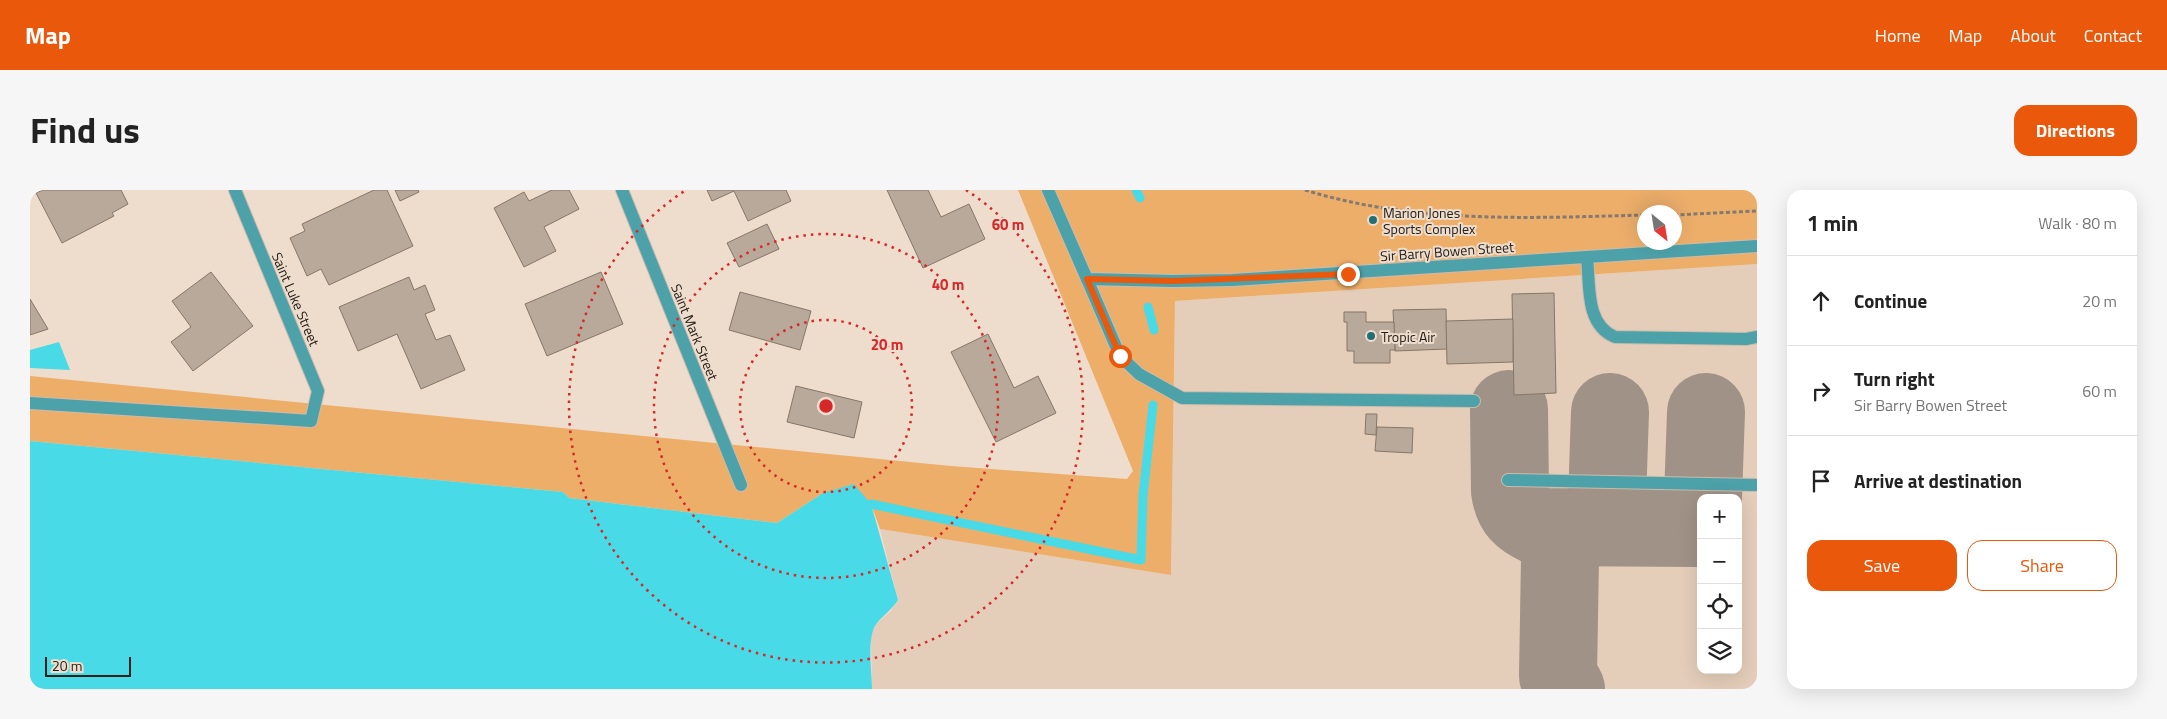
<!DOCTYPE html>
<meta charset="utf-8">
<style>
:root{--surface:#fff;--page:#f6f6f6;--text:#222;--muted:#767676;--line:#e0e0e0;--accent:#ea580c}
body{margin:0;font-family:"Titillium Web",sans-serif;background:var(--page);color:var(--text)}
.controls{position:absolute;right:15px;bottom:15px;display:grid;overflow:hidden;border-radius:10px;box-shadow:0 5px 20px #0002}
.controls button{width:45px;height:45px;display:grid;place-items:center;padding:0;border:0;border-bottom:1px solid var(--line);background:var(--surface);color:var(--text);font:25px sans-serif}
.compass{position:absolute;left:1607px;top:15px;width:45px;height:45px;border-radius:50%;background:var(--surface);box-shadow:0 5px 20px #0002;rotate:150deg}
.scale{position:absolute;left:15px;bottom:12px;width:86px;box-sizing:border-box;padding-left:5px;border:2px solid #26201a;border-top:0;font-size:14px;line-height:18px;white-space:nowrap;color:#26201a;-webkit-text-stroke:4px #eeddcd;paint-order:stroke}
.stop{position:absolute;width:15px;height:15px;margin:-11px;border:4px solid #ea580c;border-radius:50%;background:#fff}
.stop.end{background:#ea580c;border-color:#fff;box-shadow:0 1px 5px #0008}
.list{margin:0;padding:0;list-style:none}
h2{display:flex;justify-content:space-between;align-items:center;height:65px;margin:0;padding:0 20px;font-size:21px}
h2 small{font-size:16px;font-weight:400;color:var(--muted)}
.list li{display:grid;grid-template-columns:32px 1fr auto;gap:15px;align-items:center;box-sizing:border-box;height:90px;padding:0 20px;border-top:1px solid var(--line)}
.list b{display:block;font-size:19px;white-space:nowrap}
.list p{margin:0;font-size:16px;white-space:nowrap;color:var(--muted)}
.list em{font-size:16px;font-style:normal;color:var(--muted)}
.actions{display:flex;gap:10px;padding:15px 20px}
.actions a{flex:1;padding:11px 0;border:1px solid var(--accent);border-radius:15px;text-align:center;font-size:18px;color:var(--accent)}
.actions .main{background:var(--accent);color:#fff}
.icon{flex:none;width:28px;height:28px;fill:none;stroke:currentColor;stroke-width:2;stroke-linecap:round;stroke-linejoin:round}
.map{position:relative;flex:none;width:1727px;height:499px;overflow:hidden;border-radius:15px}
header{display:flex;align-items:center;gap:30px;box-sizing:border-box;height:70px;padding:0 25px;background:var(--accent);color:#fff}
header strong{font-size:24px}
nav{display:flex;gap:28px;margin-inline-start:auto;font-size:18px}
.intro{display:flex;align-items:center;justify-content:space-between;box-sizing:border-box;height:120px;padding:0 30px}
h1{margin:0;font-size:35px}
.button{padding:12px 22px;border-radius:15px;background:var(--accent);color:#fff;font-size:18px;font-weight:700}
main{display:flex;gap:30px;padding:0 30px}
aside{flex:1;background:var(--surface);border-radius:15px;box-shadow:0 5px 20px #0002}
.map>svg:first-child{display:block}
.built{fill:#e4ceba;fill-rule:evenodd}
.green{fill:#edae6a;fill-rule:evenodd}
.water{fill:#48dae6}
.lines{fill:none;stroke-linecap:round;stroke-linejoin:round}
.stream{stroke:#48dae6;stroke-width:9}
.taxiway{stroke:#a09286;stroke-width:78}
.building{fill:#b9a99a;stroke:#857668}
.lane-casing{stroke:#cabbad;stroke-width:14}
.street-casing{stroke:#cabbad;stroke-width:14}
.path{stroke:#857a6f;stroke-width:3;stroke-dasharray:4 2.5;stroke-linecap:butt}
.lane{stroke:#4da1a8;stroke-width:12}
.street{stroke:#4da1a8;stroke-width:12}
.route{stroke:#ea580c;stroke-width:6}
.ring{fill:none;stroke:#d62828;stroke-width:2.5;stroke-dasharray:2.5 5}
.poi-dot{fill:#246f75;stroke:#eeddcd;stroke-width:2}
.labels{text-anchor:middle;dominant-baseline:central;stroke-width:4;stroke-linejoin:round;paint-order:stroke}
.poi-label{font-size:14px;fill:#26201a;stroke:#eeddcd;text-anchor:start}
.street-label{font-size:14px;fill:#26201a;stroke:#eeddcd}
.centre{fill:#d62828;stroke:#eeddcd;stroke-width:2.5}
.ring-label{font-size:15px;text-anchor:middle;font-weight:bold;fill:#d62828;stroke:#eeddcd;stroke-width:4;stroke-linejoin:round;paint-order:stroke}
</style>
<header>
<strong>Map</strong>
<nav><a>Home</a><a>Map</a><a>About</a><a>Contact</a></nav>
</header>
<div class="intro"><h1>Find us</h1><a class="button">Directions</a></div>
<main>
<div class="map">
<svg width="1727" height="499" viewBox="0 0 1727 499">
<rect width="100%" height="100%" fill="#eeddcd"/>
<path class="built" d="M1727 74V499H842L841 446 846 434 860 422 868 410 850 339 1141 385 1145 111ZM1671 308H1708V480H1671Z"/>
<path class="green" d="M988 0H1727V74L1145 111 1141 385 850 339 841 314 793 303 747 333 539 308 533 302 0 251V186L921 276 1097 289 1103 281ZM1614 22H1644V52H1614Z"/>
<g class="water">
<path d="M29 152 40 180 0 178V160Z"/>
<path d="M0 251 533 302 539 308 747 333 793 303 824 294 841 314 868 410C862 419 854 425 847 433 836 446 842 482 842 499H0Z"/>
</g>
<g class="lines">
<g class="stream">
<path d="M1106 0 1110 8"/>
<path d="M1118 117 1124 140"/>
<path d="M841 314 1111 370 1113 305 1123 215"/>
</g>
<g class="taxiway">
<path d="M1479 219 1480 301C1483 321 1492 329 1510 337L1671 338"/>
<path d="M1580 222 1577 311 1582 321 1602 337"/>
<path d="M1673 308 1676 222"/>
<path d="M1536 499 1528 486 1530 368 1541 344 1551 335"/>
</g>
</g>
<g class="building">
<path d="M13 0H91L98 14 82 23 84 26 32 53 6 3Z"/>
<path d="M344 0H357L383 56 299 95 291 79 277 86 260 48 275 41 272 34Z"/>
<path d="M365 0H388L389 2 370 11Z"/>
<path d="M522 0H539L549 19 514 37 526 61 494 77 464 18 494 2 499 11Z"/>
<path d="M677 0H756L761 11 718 31 704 1 682 11Z"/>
<path d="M857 0H898L911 27 939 14 955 49 893 78Z"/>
<path d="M737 34 749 59 709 77 697 53Z"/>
<path d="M181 82 223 136 163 181 141 152 161 137 142 111Z"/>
<path d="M571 82 593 134 517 166 495 114Z"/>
<path d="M379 87 384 100 395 95 405 120 395 124 406 150 420 145 435 180 391 199 367 144 328 161 309 117Z"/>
<path d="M710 102 781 121 770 160 699 140Z"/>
<path d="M1524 103 1526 203 1484 205 1482 104Z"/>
<path d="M0 109 18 139 0 145Z"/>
<path d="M1416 119 1417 159 1365 161 1363 120Z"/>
<path d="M1314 122H1336V132H1364L1365 160H1360V173H1324V161H1317V132H1314Z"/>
<path d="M1483 129V172L1417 174 1416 131Z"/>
<path d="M958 144 984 198 1008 186 1026 223 966 252 921 162Z"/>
<path d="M766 196 832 212 824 248 757 232Z"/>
<path d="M1336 224H1347L1346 245 1335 244Z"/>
<path d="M1347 237 1383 238 1382 263 1345 261Z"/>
</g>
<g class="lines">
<defs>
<g id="lane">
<path d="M1557 67C1560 95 1555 135 1585 147L1716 149 1727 147"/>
<path d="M1057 89 1090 166 1109 184 1152 208 1444 211"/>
<path d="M1478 290 1727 295"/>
</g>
<g id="street">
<path d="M592 0 711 295"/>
<path d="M1018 0 1057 89 1143 91 1202 90 1727 56"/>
<path d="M0 213 281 231 288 201 205 0"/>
</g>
</defs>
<use href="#lane" class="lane-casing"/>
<use href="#street" class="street-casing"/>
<g class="path">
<path d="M1275 0C1384 34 1502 28 1614 25"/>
<path d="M1644 25 1727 21"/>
</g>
<use href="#lane" class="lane"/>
<use href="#street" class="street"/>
</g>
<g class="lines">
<path class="route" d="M1090 166 1057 89 1143 91 1318 84"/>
</g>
<g class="ring">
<circle cx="796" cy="216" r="86"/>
<circle cx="796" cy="216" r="172"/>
<path d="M936 0A257 257 0 1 1 656 0"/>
</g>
<g class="poi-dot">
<circle cx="1343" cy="30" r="5"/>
<circle cx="1341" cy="146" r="5"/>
</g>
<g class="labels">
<g class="poi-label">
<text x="1353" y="22">Marion Jones<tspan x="1353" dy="16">Sports Complex</tspan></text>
<text x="1351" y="146">Tropic Air</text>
</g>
<g class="street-label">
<text transform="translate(1417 61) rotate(-4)">Sir Barry Bowen Street</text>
<text transform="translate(266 109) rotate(67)">Saint Luke Street</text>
<text transform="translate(665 142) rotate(68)">Saint Mark Street</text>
</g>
</g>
<circle cx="796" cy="216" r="8" class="centre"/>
<g class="ring-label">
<text x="978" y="40">60 m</text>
<text x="918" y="100">40 m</text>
<text x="857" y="160">20 m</text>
</g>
</svg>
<div class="controls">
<button>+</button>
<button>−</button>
<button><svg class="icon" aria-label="locate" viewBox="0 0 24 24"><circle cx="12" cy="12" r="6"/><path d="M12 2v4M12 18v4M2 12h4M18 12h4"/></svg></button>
<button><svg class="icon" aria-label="layers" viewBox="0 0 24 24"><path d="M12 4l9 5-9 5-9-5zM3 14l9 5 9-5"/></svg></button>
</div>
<svg class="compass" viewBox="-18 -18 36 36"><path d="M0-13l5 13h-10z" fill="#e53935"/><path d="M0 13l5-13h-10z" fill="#767676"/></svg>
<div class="scale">20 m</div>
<div class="stop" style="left:1090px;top:166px"></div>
<div class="stop end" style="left:1318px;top:84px"></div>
</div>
<aside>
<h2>1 min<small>Walk · 80 m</small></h2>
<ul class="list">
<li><svg class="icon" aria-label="ahead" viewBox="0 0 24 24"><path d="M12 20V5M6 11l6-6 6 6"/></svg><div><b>Continue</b></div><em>20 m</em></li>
<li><svg class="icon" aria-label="right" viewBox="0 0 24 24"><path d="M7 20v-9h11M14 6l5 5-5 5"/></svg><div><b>Turn right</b><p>Sir Barry Bowen Street</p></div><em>60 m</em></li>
<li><svg class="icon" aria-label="arrive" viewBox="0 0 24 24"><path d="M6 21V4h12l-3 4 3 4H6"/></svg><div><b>Arrive at destination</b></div></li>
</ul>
<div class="actions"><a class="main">Save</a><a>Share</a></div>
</aside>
</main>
